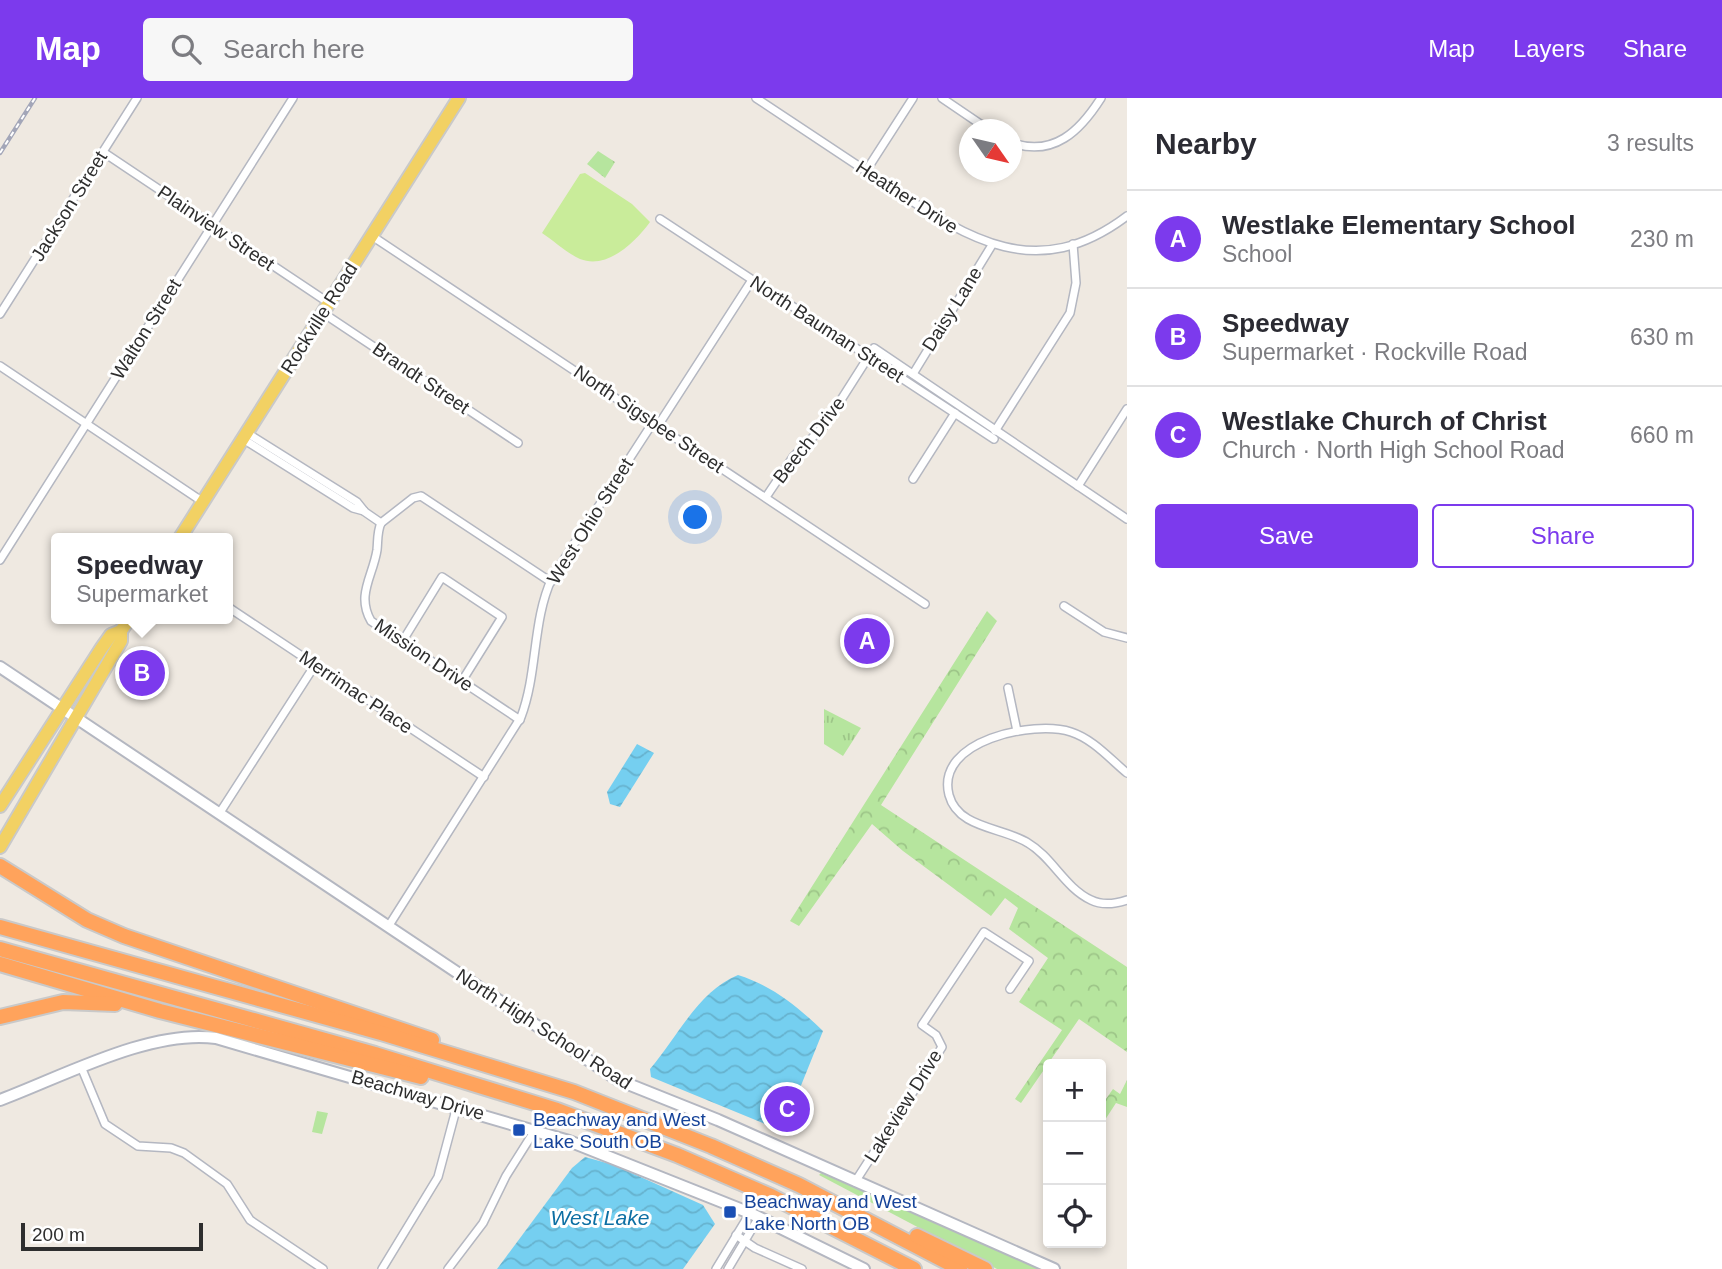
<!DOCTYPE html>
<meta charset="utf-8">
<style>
:root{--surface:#fff;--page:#f7f7f7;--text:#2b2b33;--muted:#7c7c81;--line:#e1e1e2;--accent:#7c3aed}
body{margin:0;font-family:Arial,sans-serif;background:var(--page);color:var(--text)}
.controls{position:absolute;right:21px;bottom:21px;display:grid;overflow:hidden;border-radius:7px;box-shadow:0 4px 10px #0003}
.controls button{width:63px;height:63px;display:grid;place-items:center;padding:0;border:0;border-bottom:2px solid var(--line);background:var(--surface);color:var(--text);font:35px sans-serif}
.compass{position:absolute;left:959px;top:21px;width:63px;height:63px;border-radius:50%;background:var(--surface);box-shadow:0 4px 10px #0003;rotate:124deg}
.scale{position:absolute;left:21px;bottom:18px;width:182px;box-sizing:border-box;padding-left:7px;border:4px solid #2e2e2e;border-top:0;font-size:19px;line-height:24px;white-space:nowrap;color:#2e2e2e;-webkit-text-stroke:5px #fff;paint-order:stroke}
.you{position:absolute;left:696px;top:420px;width:24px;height:24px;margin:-18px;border:5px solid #fff;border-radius:50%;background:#1a73e8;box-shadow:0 0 0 10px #1a73e833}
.badge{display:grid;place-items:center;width:46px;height:46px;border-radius:50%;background:var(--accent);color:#fff;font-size:23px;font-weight:700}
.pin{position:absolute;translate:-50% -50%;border:4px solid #fff;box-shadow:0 2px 7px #0006}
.popup{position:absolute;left:51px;top:435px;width:182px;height:91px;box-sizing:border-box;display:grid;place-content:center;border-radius:7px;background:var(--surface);filter:drop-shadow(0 2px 5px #0005);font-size:23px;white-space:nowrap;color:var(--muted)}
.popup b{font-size:26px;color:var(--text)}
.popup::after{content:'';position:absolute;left:50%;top:100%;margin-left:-14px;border:14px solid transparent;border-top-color:var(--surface)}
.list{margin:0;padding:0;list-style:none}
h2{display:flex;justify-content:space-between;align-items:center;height:91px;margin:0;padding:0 28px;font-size:30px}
h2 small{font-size:23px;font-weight:400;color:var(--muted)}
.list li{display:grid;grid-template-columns:46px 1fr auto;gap:21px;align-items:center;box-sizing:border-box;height:98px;padding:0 28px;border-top:2px solid var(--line)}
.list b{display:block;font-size:26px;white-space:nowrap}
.list p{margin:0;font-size:23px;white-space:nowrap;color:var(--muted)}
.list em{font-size:23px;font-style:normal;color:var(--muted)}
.actions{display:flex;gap:14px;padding:21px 28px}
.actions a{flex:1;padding:16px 0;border:2px solid var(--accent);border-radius:7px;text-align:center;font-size:24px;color:var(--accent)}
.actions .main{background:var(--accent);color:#fff}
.icon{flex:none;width:38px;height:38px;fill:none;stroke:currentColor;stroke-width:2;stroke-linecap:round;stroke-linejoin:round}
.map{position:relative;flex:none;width:1127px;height:1171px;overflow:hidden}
header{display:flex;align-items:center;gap:42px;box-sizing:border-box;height:98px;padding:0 35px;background:var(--accent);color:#fff}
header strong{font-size:33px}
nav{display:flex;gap:38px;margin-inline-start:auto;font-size:24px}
.search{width:490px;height:63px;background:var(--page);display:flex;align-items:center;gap:18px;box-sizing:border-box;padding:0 24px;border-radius:7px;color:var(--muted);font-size:26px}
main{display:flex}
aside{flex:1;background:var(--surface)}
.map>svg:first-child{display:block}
.grass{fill:#b6e59e}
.forest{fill:url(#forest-crowns)}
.park{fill:url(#park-tufts)}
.pitch{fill:#c9ec9a}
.water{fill:url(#water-waves)}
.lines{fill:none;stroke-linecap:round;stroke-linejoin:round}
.street-casing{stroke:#b4b7c1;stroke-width:10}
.secondary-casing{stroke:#b4b7c1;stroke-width:14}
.primary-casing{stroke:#c9c9c9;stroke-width:16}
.highway-casing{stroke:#c9c9c9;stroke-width:18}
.street{stroke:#fff;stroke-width:7}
.secondary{stroke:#fff;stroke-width:10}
.primary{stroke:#f2d163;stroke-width:12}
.highway{stroke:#ffa35c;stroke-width:14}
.rail-casing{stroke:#a3a6b8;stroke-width:4.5}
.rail{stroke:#fff;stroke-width:2;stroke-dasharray:5;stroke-linecap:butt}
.transit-dot{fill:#1a4fb4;stroke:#fff;stroke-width:2.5}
.labels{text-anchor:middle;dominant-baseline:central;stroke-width:6;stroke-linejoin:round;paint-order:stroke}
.street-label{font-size:19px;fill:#2e2e2e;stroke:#fff}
.transit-label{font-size:19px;fill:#164399;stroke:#fff;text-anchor:start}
.water-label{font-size:21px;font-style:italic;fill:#0d6fa3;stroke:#fff}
</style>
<header>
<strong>Map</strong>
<div class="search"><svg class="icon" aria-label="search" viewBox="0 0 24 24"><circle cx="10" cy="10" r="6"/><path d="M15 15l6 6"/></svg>Search here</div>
<nav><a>Map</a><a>Layers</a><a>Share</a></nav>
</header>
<main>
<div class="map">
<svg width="1127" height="1171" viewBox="0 0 1127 1171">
<defs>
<pattern id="forest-crowns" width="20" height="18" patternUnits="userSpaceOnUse" patternTransform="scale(1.75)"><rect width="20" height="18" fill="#b6e59e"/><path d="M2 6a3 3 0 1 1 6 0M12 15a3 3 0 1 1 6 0" fill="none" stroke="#9dc588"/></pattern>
<pattern id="park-tufts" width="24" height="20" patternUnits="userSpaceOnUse" patternTransform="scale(1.75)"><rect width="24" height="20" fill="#b6e59e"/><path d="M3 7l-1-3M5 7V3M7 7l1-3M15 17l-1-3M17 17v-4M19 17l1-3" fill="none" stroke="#9dc588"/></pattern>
<pattern id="water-waves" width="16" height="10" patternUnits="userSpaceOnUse" patternTransform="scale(1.75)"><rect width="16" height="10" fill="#75cff0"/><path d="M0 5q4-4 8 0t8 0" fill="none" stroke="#66b2ce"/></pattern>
</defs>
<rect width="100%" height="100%" fill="#efe9e1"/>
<path class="grass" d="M821 1075 1044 1171H997L819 1077Z"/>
<g class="forest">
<path d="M987 513 997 523 881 707 1127 869V954L1079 921 1021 1005 1015 1001 1062 932 1019 904 1048 860 1009 831 1018 810 1005 800 991 818 903 753 872 726 799 828 790 823Z"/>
<path d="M1127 982V1009L1116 1005 1101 1028V1008L1113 991 1120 996Z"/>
</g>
<g class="park">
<path d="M598 53 615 64 605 80 587 66Z"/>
<path d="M824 611 861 630 843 658 824 646Z"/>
<path d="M317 1013 328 1015 322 1036 312 1034Z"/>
</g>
<path class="pitch" d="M585 75 632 106 650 124C636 143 608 172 580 161 567 155 554 143 542 135L580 76Z"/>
<g class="water">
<path d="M637 646 654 655 620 709 610 706 607 694Z"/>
<path d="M738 877C773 888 797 908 823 933L800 990 780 1024 765 1026 651 979 650 971C677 940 698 893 738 877Z"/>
<path d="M585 1059 614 1067 703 1107 715 1126 683 1171H497L572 1070Z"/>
</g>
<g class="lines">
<defs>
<g id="street">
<path d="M756 0C798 28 839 55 881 83 963 137 1033 189 1127 118"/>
<path d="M942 0 989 32"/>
<path d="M1012 45C1054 59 1080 33 1101 0"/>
<path d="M103 54 329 205"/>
<path d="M866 73 913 0"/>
<path d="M660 121 994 341"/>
<path d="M372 138 925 506"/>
<path d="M323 215 518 345"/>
<path d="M0 216 137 0"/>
<path d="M0 268 203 404"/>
<path d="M913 276 992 147"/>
<path d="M995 333 1070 215 1076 185 1073 146"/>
<path d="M247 335 357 404 365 414 381 425"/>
<path d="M243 341 353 410 364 413"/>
<path d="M913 381 955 315"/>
<path d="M1078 388 1127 311"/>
<path d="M766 399 793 359 825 327 874 250 1127 421"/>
<path d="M381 425C377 434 378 443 377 452 373 478 356 497 371 523L520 622"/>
<path d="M381 425 413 400 421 398 551 484"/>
<path d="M0 462 293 0"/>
<path d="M1064 508 1104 534 1127 540"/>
<path d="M228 509 484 679"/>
<path d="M402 544 442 479 502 519 462 583"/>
<path d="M1008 590 1017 633"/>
<path d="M1127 675C1110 661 1093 641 1071 634 1034 622 935 642 949 697 958 731 1003 729 1028 745 1052 759 1065 790 1091 802 1103 808 1115 806 1127 802"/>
<path d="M219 716 315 567"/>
<path d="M388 829 521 619C538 574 532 523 552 480L650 329 661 323 752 182"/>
<path d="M82 971 105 1026 138 1048 171 1050 184 1055 227 1086 250 1122 323 1171"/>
<path d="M855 1084 942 949 936 937 922 927 984 834 1029 863 1010 891"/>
<path d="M736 1137 755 1150 802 1171"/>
<path d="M382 1171 438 1079 457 1008"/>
<path d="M448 1171 483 1125 506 1078 535 1032"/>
<path d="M716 1171 750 1115"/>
<path d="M728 1171 759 1119"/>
</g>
<g id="secondary">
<path d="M0 569 618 982 718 1022 1054 1171"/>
<path d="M0 1002C62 979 150 931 216 940L569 1043 750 1115 864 1171"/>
</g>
<g id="primary">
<path d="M180 440 459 0"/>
<path d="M0 708 101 551 111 537 121 533"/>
<path d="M0 749 121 543V533L129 521"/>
</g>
<g id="highway">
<path d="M0 768 87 822 124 838 432 942"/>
<path d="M0 829 381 935 574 994 711 1048 799 1087 960 1171"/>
<path d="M0 851 375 956 557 1012 677 1057 771 1098 914 1171"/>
<path d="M0 866 160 913 421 979"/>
<path d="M0 919 63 904 115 906"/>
<path d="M917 1138 985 1171"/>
</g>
</defs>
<use href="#street" class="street-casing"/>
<use href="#secondary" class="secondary-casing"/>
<use href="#primary" class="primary-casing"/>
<use href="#highway" class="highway-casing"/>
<use href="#street" class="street"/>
<use href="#secondary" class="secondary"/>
<use href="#primary" class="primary"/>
<use href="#highway" class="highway"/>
<defs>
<path id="rail" d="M0 55 35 0"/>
</defs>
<use href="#rail" class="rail-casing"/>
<use href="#rail" class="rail"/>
</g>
<g class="transit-dot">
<rect x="512" y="1025" width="14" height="14" rx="3.5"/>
<rect x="723" y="1107" width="14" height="14" rx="3.5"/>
</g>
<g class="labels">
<g class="street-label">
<text transform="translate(907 99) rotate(33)">Heather Drive</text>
<text transform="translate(69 108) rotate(-58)">Jackson Street</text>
<text transform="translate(216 130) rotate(34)">Plainview Street</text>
<text transform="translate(952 211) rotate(-58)">Daisy Lane</text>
<text transform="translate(319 220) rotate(-58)">Rockville Road</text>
<text transform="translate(146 231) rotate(-58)">Walton Street</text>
<text transform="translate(827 231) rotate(33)">North Bauman Street</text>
<text transform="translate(421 280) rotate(34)">Brandt Street</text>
<text transform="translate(649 321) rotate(34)">North Sigsbee Street</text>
<text transform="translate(809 342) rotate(-52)">Beech Drive</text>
<text transform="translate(590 423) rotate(-58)">West Ohio Street</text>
<text transform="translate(424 557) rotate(34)">Mission Drive</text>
<text transform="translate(356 594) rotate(34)">Merrimac Place</text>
<text transform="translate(544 931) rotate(33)">North High School Road</text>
<text transform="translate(418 997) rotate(16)">Beachway Drive</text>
<text transform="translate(903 1008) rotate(-58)">Lakeview Drive</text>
</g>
<g class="transit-label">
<text x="533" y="1021">Beachway and West<tspan x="533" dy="22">Lake South OB</tspan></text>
<text x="744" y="1103">Beachway and West<tspan x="744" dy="22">Lake North OB</tspan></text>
</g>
<g class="water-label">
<text x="600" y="1119">West Lake</text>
</g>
</g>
</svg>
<div class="controls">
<button>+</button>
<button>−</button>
<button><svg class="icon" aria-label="locate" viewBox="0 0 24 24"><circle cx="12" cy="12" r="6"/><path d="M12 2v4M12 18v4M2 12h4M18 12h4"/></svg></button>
</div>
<svg class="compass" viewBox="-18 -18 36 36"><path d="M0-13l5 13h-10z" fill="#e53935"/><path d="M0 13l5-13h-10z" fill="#7c7c81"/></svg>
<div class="scale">200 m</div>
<div class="you"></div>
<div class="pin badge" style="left:867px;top:543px">A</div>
<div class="pin badge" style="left:142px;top:575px">B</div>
<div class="popup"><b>Speedway</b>Supermarket</div>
<div class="pin badge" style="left:787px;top:1011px">C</div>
</div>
<aside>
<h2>Nearby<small>3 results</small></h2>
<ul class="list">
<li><span class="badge">A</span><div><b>Westlake Elementary School</b><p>School</p></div><em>230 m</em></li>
<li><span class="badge">B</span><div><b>Speedway</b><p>Supermarket · Rockville Road</p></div><em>630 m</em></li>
<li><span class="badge">C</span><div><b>Westlake Church of Christ</b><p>Church · North High School Road</p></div><em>660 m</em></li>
</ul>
<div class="actions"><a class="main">Save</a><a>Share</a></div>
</aside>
</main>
